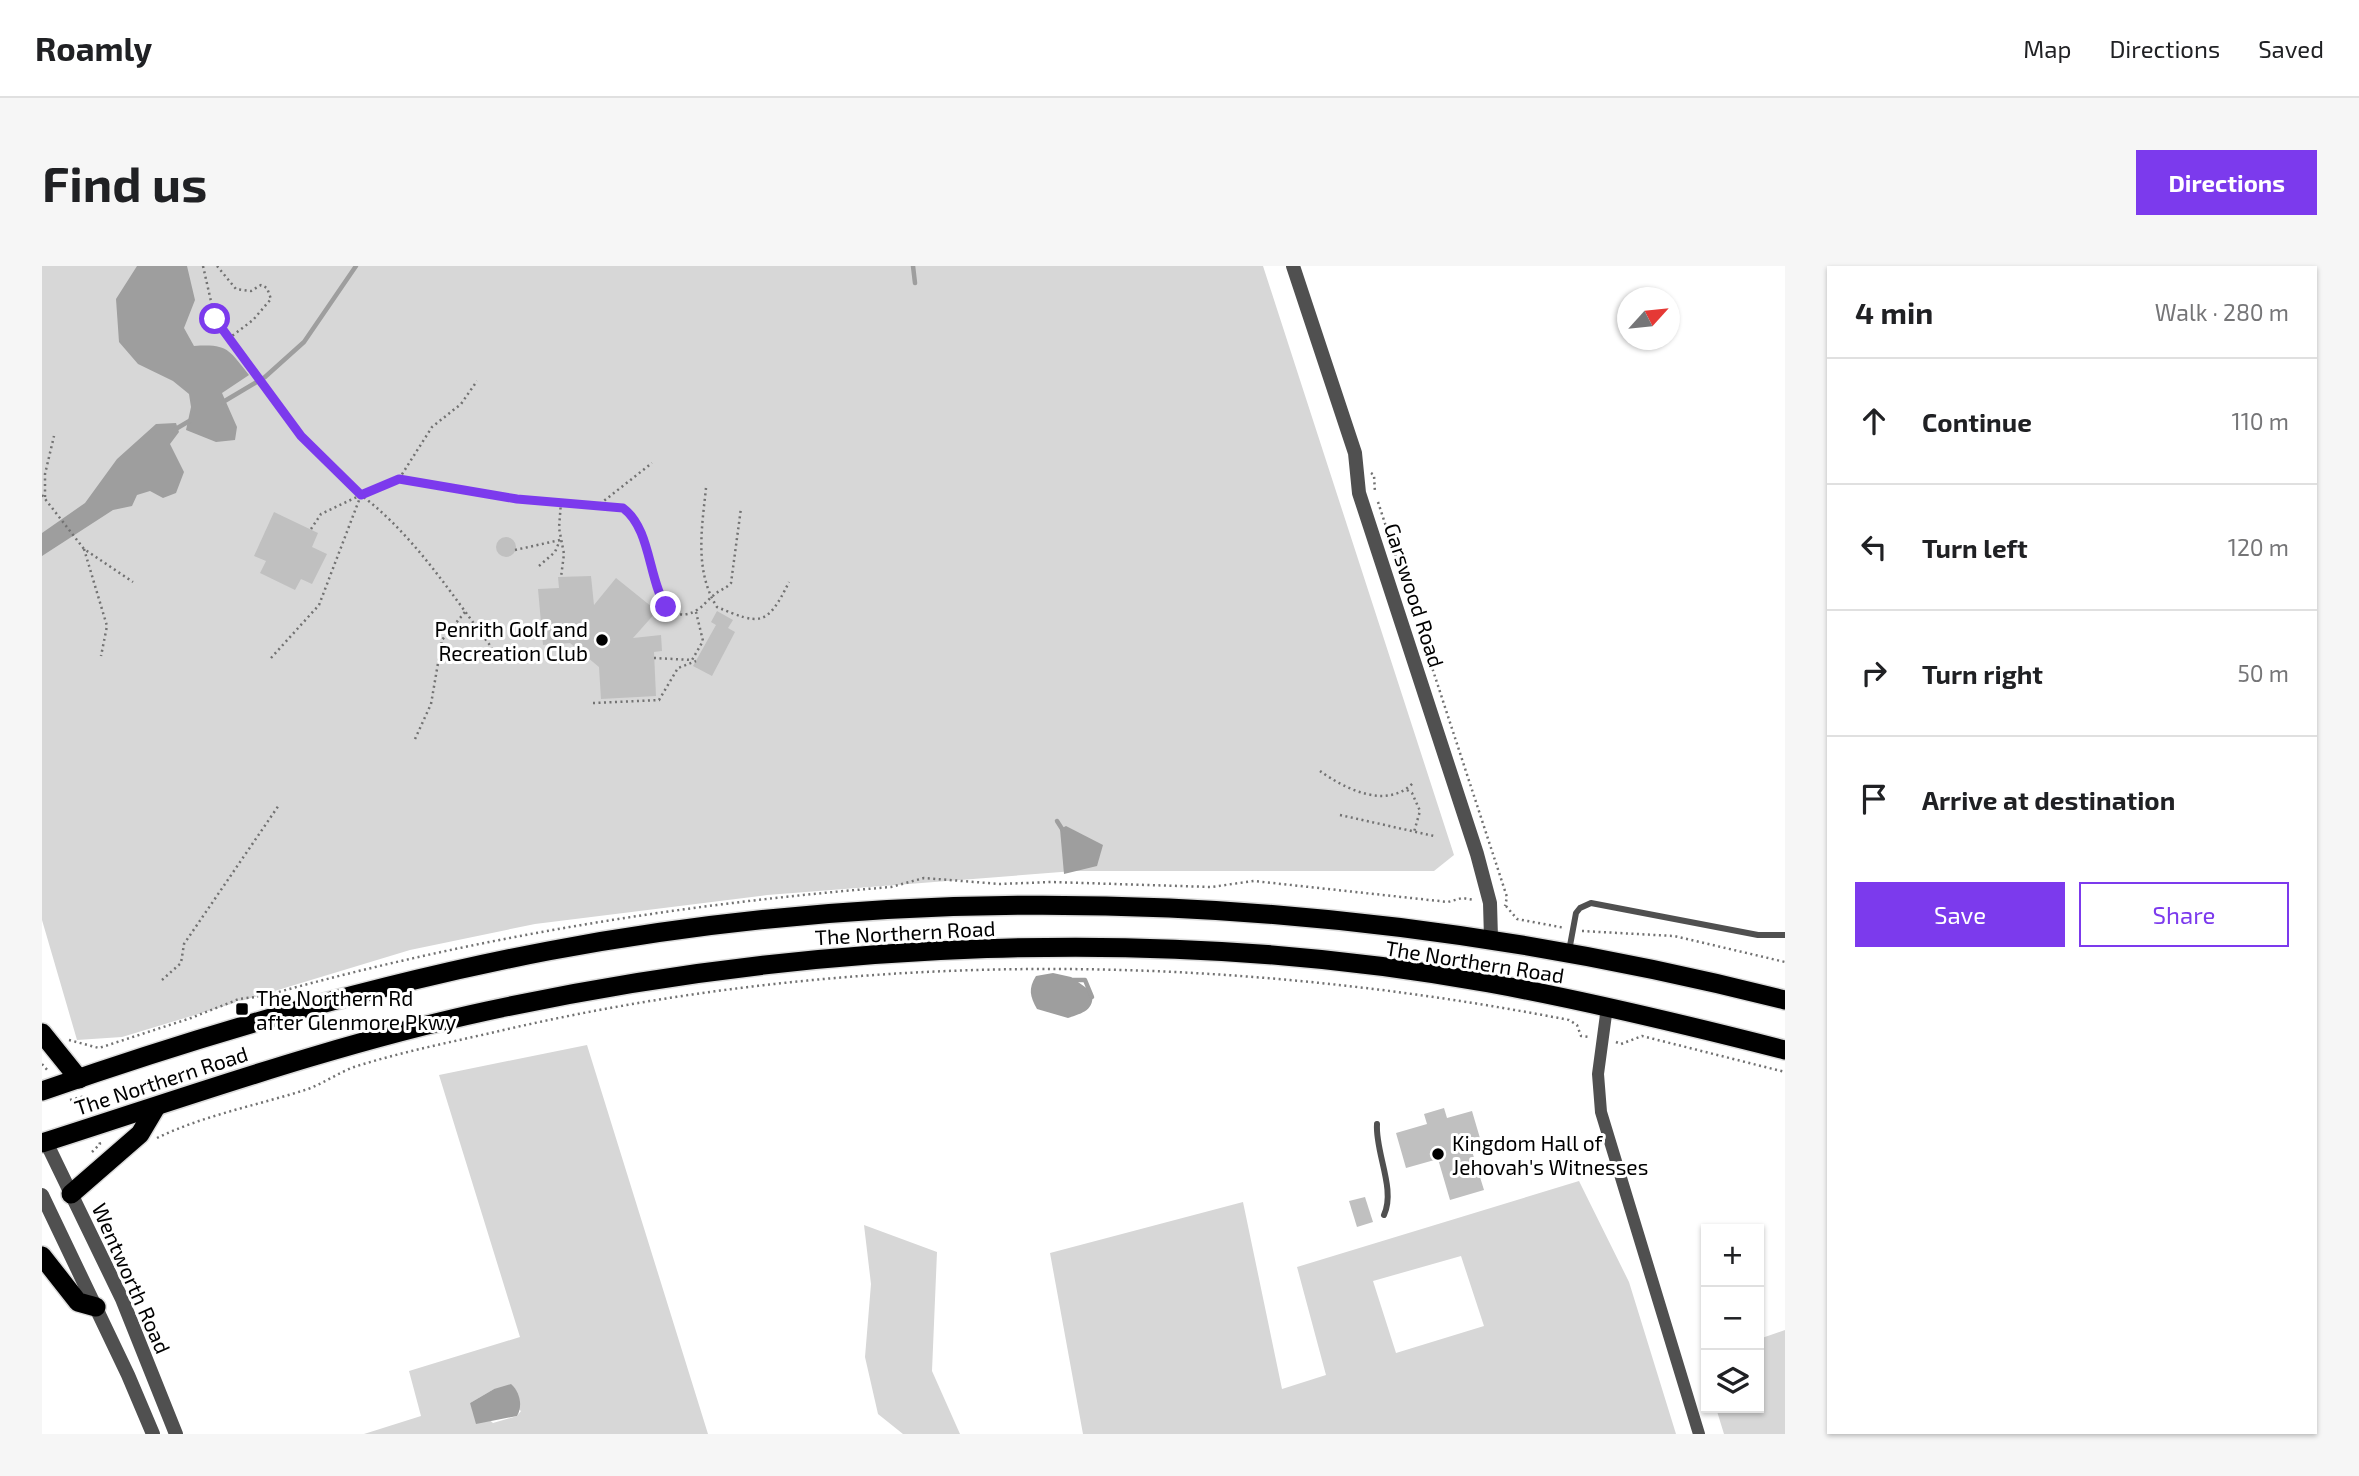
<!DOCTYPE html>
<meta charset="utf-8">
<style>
:root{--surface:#fff;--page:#f6f6f6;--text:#202124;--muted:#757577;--line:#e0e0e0;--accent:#7c3aed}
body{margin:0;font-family:"Exo 2",sans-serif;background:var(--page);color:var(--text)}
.controls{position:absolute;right:21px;bottom:21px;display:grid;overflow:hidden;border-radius:0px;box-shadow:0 2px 5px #0004}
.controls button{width:63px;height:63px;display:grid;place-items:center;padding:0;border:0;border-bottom:2px solid var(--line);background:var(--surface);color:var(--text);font:35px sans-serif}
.compass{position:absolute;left:1575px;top:21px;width:63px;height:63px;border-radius:50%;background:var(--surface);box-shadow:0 2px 5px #0004;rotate:63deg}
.stop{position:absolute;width:21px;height:21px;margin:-16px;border:5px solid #7c3aed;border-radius:50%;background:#fff}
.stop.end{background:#7c3aed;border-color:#fff;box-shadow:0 2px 7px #0008}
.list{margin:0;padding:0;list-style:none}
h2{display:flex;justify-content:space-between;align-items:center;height:91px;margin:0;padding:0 28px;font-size:30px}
h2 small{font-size:23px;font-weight:400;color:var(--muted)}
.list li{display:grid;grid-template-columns:46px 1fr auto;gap:21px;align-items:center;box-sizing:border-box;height:126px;padding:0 28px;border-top:2px solid var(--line)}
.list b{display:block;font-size:26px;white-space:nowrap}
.list em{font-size:23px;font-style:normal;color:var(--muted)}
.actions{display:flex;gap:14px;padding:21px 28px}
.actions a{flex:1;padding:16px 0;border:2px solid var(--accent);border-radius:0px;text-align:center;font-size:24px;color:var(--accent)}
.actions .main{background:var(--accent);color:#fff}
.icon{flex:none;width:38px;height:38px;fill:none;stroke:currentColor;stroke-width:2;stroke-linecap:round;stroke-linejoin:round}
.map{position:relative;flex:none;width:1743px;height:1168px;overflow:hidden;border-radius:0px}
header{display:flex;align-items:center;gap:42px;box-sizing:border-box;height:98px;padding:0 35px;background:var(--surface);border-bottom:2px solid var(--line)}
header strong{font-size:33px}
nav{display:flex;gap:38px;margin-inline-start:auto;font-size:24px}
.intro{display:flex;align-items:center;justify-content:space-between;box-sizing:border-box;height:168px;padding:0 42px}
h1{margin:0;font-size:49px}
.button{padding:18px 32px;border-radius:0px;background:var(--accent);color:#fff;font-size:24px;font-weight:700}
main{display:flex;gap:42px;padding:0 42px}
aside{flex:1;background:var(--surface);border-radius:0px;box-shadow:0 2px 5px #0004}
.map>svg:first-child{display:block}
.green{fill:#d7d7d7;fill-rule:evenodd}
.water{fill:#9e9e9e}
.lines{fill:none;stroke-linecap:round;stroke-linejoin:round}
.stream{stroke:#9e9e9e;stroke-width:4.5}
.building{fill:#c0c0c0}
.trunk-casing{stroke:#dbdbdb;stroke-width:22}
.path{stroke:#727272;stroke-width:2.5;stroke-dasharray:2 3.5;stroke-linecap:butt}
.service{stroke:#505050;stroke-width:6}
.minor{stroke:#505050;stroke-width:12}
.tertiary{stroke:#505050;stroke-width:14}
.trunk{stroke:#000;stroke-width:19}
.route{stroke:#7c3aed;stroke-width:9}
.poi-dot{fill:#000;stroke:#fff;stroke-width:2.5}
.labels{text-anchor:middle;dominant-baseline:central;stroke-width:6;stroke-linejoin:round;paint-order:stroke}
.street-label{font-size:21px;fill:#000;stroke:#fff}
.poi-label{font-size:21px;fill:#000;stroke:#fff;text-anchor:start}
</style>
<header>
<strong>Roamly</strong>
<nav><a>Map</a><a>Directions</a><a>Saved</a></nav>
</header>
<div class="intro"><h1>Find us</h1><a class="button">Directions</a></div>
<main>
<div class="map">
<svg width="1743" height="1168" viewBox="0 0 1743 1168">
<rect width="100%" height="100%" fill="#fff"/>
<g class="green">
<path d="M0 0H1221L1412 589 1392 605H1032L725 629 493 658 368 684 80 771 35 774 0 654Z"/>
<path d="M545 779 666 1168H322L379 1150 367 1105 478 1071 397 809ZM452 1123 479 1145 475 1150 451 1157 428 1137Z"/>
<path d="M1537 915 1587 1016 1634 1168H1041L1008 987 1201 936 1240 1123 1284 1109 1255 1001ZM1419 990 1442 1060 1354 1087 1331 1015Z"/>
<path d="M822 959 895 986 890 1105 918 1168H861L836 1148 823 1091 829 1018Z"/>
<path d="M1743 1064V1168H1682L1674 1142H1717V1073Z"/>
</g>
<g class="water">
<path d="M95 0H145L153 34 142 62 152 80C186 78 186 83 207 109L180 127 195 161 193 174 174 176 144 164 149 141 147 128 131 115 96 98 77 76 74 33Z"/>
<path d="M134 157 137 166 128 178 142 206 134 227 121 232 108 225 95 229 90 240 71 244 0 290V267L43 237 75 193 114 158Z"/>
<path d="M1024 560 1061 579 1055 600 1022 608 1018 563Z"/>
<path d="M1011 707 1029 711 1050 726C1053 744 1041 747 1026 752L995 743C988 730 986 723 994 710Z"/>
<path d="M469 1118C478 1126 481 1140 475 1150L434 1158 428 1137 452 1123Z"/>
</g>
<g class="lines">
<g class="stream">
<path d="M871 0 873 17"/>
<path d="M181 136 223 111 262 76 314 0"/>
<path d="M132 164 149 154"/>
<path d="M1015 555 1022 566"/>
<path d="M1027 714H1043L1050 731"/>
</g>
</g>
<g class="building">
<path d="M232 246 276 267 270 281 285 288 270 318 259 313 253 324 218 307 224 295 212 290Z"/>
<circle cx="464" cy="281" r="10"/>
<path d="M549 310 552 339 574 312 615 345 591 372 619 369 620 385 612 386 614 430 559 433 557 401 528 377 501 379 496 323 517 322 516 311Z"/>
<path d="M675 345 691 354 686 362 693 366 670 410 651 400 674 359 669 356Z"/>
<path d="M1402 842 1405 852 1430 845 1440 879 1429 882 1442 924 1408 934 1396 893 1364 902 1354 867 1385 858 1382 848Z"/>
<path d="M1323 931 1331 956 1315 961 1307 935Z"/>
</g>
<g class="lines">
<defs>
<g id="trunk">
<path d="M0 767 37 813"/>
<path d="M0 825C166 767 334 718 506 685 917 607 1339 632 1743 734"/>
<path d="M0 877C147 830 293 778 445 745 767 675 1122 658 1447 717 1546 735 1645 759 1743 784"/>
<path d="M29 928 98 868 114 841"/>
<path d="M0 990 36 1036 54 1041"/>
</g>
</defs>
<use href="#trunk" class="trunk-casing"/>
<g class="path">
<path d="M161 0 173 53 192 83 259 170 319 229 357 213 475 233 581 242C585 245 591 248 593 253 605 274 612 370 655 344 662 340 666 333 672 329 677 324 684 323 689 317L699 242"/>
<path d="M175 0 194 23 209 25 219 19 225 22 229 33 211 54 186 73"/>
<path d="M1329 207 1332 209 1333 227"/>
<path d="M357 213 390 161 419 138 435 115"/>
<path d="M664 222C660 261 652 305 675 341 718 359 725 361 747 316"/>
<path d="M0 229 42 283 91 316"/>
<path d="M3 231V208L12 170"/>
<path d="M519 236 517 262 522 288 519 311"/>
<path d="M1336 236 1465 631 1463 640"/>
<path d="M558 238 610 197"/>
<path d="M269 263 279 248 319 229C372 269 410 329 450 382"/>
<path d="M42 283 65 360 59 390"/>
<path d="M473 284 518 274"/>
<path d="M497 300 513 286 518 274"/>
<path d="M229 392 277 339 319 229"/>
<path d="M612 392 650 394 661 375 654 346"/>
<path d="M551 437 617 434 636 402 654 395"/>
<path d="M373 473 389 438 400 374 423 346"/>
<path d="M1278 505C1303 523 1345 544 1371 517"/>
<path d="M1365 524 1370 527 1378 545 1372 566"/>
<path d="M1298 549 1392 570"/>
<path d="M1464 640 1475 653 1523 662"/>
<path d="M1540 665 1632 670 1743 696"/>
<path d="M120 714 139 697 142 678 237 539"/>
<path d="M27 774 57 782 149 752 197 733 222 730C428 672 636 638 849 621L882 612 958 618 1009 616 1169 621 1212 615 1406 636 1420 632 1433 634"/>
<path d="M1574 776 1579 778 1600 770 1743 806"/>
<path d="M0 798 7 806"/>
<path d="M28 834 43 830 48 845"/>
<path d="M115 872C162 849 217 839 266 823 282 817 296 807 312 801 362 785 415 775 466 763 814 683 1178 686 1527 754L1535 759 1539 770 1547 771"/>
<path d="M50 886 58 878 57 875"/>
</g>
<g class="service">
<path d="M1527 685 1534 647 1538 642 1549 637 1716 669H1743"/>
<path d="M1335 858C1333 886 1354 923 1342 949"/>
</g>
<path class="minor" d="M1565 741 1556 808 1559 846 1657 1168"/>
<g class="tertiary">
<path d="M1251 0 1313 187 1317 227 1435 588 1448 637 1449 672"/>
<path d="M4 876 80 1033 134 1168"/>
<path d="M0 929 86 1109 111 1168"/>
</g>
<use href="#trunk" class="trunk"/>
</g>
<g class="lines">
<path class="route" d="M173 53 259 170 319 229 357 213 475 233 581 242C609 263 606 312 624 341"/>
</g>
<g class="poi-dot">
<circle cx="560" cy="374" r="7"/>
<rect x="193" y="736" width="14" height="14" rx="3.5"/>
<circle cx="1396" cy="888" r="7"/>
</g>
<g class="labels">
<g class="street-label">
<text transform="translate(1373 329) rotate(72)">Garswood Road</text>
<text transform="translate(863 666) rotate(-3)">The Northern Road</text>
<text transform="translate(1433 695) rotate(9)">The Northern Road</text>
<text transform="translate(119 814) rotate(-18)">The Northern Road</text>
<text transform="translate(90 1012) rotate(66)">Wentworth Road</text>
</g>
<g class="poi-label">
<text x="546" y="362" text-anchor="end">Penrith Golf and<tspan x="546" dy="24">Recreation Club</tspan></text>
<text x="214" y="731">The Northern Rd<tspan x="214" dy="24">after Glenmore Pkwy</tspan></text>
<text x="1410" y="876">Kingdom Hall of<tspan x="1410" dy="24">Jehovah's Witnesses</tspan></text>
</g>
</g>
</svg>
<div class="controls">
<button>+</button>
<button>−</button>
<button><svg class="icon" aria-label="layers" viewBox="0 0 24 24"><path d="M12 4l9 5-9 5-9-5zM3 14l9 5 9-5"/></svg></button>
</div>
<svg class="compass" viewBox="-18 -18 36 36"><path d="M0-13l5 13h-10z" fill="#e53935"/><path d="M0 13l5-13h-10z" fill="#757577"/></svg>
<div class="stop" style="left:173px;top:53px"></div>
<div class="stop end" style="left:624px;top:341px"></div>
</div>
<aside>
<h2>4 min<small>Walk · 280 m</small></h2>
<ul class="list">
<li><svg class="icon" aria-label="ahead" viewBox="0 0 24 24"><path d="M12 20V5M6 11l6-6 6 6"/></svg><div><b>Continue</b></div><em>110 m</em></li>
<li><svg class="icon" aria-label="left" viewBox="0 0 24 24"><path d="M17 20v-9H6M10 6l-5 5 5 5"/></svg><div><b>Turn left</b></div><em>120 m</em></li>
<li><svg class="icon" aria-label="right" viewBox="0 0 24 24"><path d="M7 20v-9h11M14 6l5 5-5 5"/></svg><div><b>Turn right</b></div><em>50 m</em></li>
<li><svg class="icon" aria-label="arrive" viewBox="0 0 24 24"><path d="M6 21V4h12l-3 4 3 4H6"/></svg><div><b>Arrive at destination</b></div></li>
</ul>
<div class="actions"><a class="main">Save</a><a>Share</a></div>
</aside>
</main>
